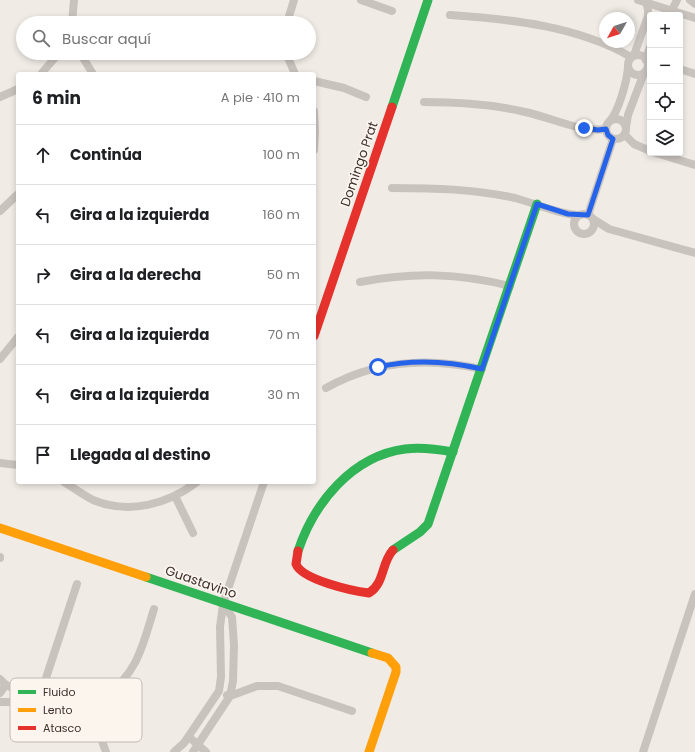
<!DOCTYPE html>
<html lang="es">
<meta charset="utf-8">
<style>
:root{--surface:#fff;--page:#f6f6f6;--text:#202124;--muted:#757577;--line:#e0e0e0}
body{margin:0;font-family:Poppins,sans-serif;background:var(--page);color:var(--text)}
.controls{position:absolute;right:12px;top:12px;display:grid;overflow:hidden;border-radius:4px;box-shadow:0 2px 6px #0003}
.controls button{width:36px;height:36px;display:grid;place-items:center;padding:0;border:0;border-bottom:1px solid var(--line);background:var(--surface);color:var(--text);font:20px sans-serif}
.compass{position:absolute;left:599px;top:12px;width:36px;height:36px;border-radius:50%;background:var(--surface);box-shadow:0 2px 6px #0003;rotate:231deg}
.stop{position:absolute;width:12px;height:12px;margin:-9px;border:3px solid #2563eb;border-radius:50%;background:#fff}
.stop.end{background:#2563eb;border-color:#fff;box-shadow:0 1px 4px #0008}
.list{margin:0;padding:0;list-style:none}
h2{display:flex;justify-content:space-between;align-items:center;height:52px;margin:0;padding:0 16px;font-size:17px}
h2 small{font-size:13px;font-weight:400;color:var(--muted)}
.list li{display:grid;grid-template-columns:26px 1fr auto;gap:12px;align-items:center;box-sizing:border-box;height:60px;padding:0 16px;border-top:1px solid var(--line)}
.list b{display:block;font-size:15px;white-space:nowrap}
.list em{font-size:13px;font-style:normal;color:var(--muted)}
.icon{flex:none;width:22px;height:22px;fill:none;stroke:currentColor;stroke-width:2;stroke-linecap:round;stroke-linejoin:round}
.map{position:relative;flex:none;width:695px;height:752px;overflow:hidden}
.search{position:absolute;background:var(--surface);box-shadow:0 2px 6px #0003;left:16px;top:16px;width:300px;height:44px;display:flex;align-items:center;gap:10px;box-sizing:border-box;padding:0 14px;border-radius:22px;color:var(--muted);font-size:15px}
.panel{position:absolute;background:var(--surface);box-shadow:0 2px 6px #0003;left:16px;top:72px;width:300px;height:412px;border-radius:4px}
.map>svg:first-child{display:block}
.lines{fill:none;stroke-linecap:round;stroke-linejoin:round}
.street{stroke:#c9c3be;stroke-width:8}
.fast{stroke:#30b455;stroke-width:9}
.slow{stroke:#ff9f0a;stroke-width:9}
.jam{stroke:#e5322d;stroke-width:9}
.route{stroke:#2563eb;stroke-width:5}
.labels{text-anchor:middle;dominant-baseline:central;stroke-width:3.5;stroke-linejoin:round;paint-order:stroke}
.street-label{font-size:13px;fill:#3b302b;stroke:#fbf5ee}
.key{fill:#fbf5ee;stroke:#c1bab4;stroke-width:1}
.key-label{font-size:11px;fill:#3b302b}
</style>
<div class="map">
<svg width="695" height="752" viewBox="0 0 695 752">
<rect width="100%" height="100%" fill="#f0ebe5"/>
<g class="lines">
<g class="street">
<path d="M361 0 392 11"/>
<path d="M638 0 695 18"/>
<path d="M690 0 695 4"/>
<path d="M665 14 673 8 677 0"/>
<path d="M450 15C510 19 578 26 631 57"/>
<path d="M72 23 74 0"/>
<path d="M287 23 294 0"/>
<path d="M650 47 646 60 650 61"/>
<path d="M80 53 93 74"/>
<path d="M286 53 295 74"/>
<circle cx="638" cy="65" r="10"/>
<path d="M634 55 648 16V10L646 1"/>
<path d="M680 69 695 74"/>
<path d="M41 74 59 53"/>
<path d="M314 81 344 88 366 97"/>
<path d="M0 97 18 89"/>
<path d="M424 102C458 102 492 104 525 112 550 117 581 133 606 129"/>
<path d="M314 111 315 131 314 150"/>
<circle cx="616" cy="129" r="10"/>
<path d="M610 121C619 110 627 81 628 67"/>
<path d="M626 127 628 115 644 73"/>
<path d="M625 135 634 144 650 151"/>
<path d="M656 153 695 165"/>
<path d="M392 188C434 188 474 189 515 198 534 203 561 215 580 215"/>
<path d="M0 211 18 194"/>
<circle cx="584" cy="224" r="10"/>
<path d="M588 215 613 139"/>
<path d="M593 219 609 229 695 253"/>
<path d="M360 282C413 272 458 273 510 286"/>
<path d="M0 359 18 337"/>
<path d="M326 388C375 360 428 357 482 369"/>
<path d="M0 463 18 465"/>
<path d="M64 482C74 488 83 495 93 500 129 515 168 504 197 482"/>
<path d="M175 496 193 533"/>
<path d="M0 558V557"/>
<path d="M0 679C10 691 20 690 34 688"/>
<circle cx="40" cy="696" r="9"/>
<path d="M43 687 77 584"/>
<path d="M0 693 5 686"/>
<path d="M227 695 230 696 257 686H278L352 711"/>
<path d="M0 702H33"/>
<path d="M44 704C58 706 73 708 87 705 94 704 101 699 106 695 138 673 143 644 154 609"/>
<path d="M89 705 106 752"/>
<path d="M189 737 206 752"/>
<path d="M174 752 184 743 219 691 221 677 220 627 223 604 264 482"/>
<path d="M193 752 230 696 233 681 234 645 232 617 223 604"/>
<path d="M643 752 695 594"/>
</g>
<g class="fast">
<path d="M392 107 428 0"/>
<path d="M393 550 420 532 428 524 537 204"/>
<path d="M298 551C314 503 352 456 405 449 421 447 437 449 453 452"/>
<path d="M146 577 372 653"/>
</g>
<g class="slow">
<path d="M0 528 146 577"/>
<path d="M369 752 396 672V667L388 658 372 653"/>
</g>
<g class="jam">
<path d="M314 336 392 107"/>
<path d="M298 551 296 564C302 580 353 591 369 593 385 583 381 563 393 550"/>
</g>
</g>
<g class="lines">
<path class="route" d="M378 367C413 359 448 361 482 369L537 204 568 214 588 215 613 139 608 135 606 129 598 130 584 128"/>
</g>
<g class="labels">
<g class="street-label">
<text transform="translate(359 164) rotate(-71)">Domingo Prat</text>
<text transform="translate(201 582) rotate(19)">Guastavino</text>
</g>
</g>
<rect x="10" y="678" width="132" height="64" rx="6" class="key"/>
<rect x="18" y="690" width="18" height="4" fill="#30b455"/>
<rect x="18" y="708" width="18" height="4" fill="#ff9f0a"/>
<rect x="18" y="726" width="18" height="4" fill="#e5322d"/>
<g class="key-label">
<text x="43" y="696">Fluido</text>
<text x="43" y="714">Lento</text>
<text x="43" y="732">Atasco</text>
</g>
</svg>
<div class="controls">
<button>+</button>
<button>−</button>
<button><svg class="icon" aria-label="locate" viewBox="0 0 24 24"><circle cx="12" cy="12" r="6"/><path d="M12 2v4M12 18v4M2 12h4M18 12h4"/></svg></button>
<button><svg class="icon" aria-label="layers" viewBox="0 0 24 24"><path d="M12 4l9 5-9 5-9-5zM3 14l9 5 9-5"/></svg></button>
</div>
<svg class="compass" viewBox="-18 -18 36 36"><path d="M0-13l5 13h-10z" fill="#e53935"/><path d="M0 13l5-13h-10z" fill="#757577"/></svg>
<div class="stop" style="left:378px;top:367px"></div>
<div class="stop end" style="left:584px;top:128px"></div>
<div class="search"><svg class="icon" aria-label="search" viewBox="0 0 24 24"><circle cx="10" cy="10" r="6"/><path d="M15 15l6 6"/></svg>Buscar aquí</div>
<section class="panel">
<h2>6 min<small>A pie · 410 m</small></h2>
<ul class="list">
<li><svg class="icon" aria-label="ahead" viewBox="0 0 24 24"><path d="M12 20V5M6 11l6-6 6 6"/></svg><div><b>Continúa</b></div><em>100 m</em></li>
<li><svg class="icon" aria-label="left" viewBox="0 0 24 24"><path d="M17 20v-9H6M10 6l-5 5 5 5"/></svg><div><b>Gira a la izquierda</b></div><em>160 m</em></li>
<li><svg class="icon" aria-label="right" viewBox="0 0 24 24"><path d="M7 20v-9h11M14 6l5 5-5 5"/></svg><div><b>Gira a la derecha</b></div><em>50 m</em></li>
<li><svg class="icon" aria-label="left" viewBox="0 0 24 24"><path d="M17 20v-9H6M10 6l-5 5 5 5"/></svg><div><b>Gira a la izquierda</b></div><em>70 m</em></li>
<li><svg class="icon" aria-label="left" viewBox="0 0 24 24"><path d="M17 20v-9H6M10 6l-5 5 5 5"/></svg><div><b>Gira a la izquierda</b></div><em>30 m</em></li>
<li><svg class="icon" aria-label="arrive" viewBox="0 0 24 24"><path d="M6 21V4h12l-3 4 3 4H6"/></svg><div><b>Llegada al destino</b></div></li>
</ul>
</section>
</div>
